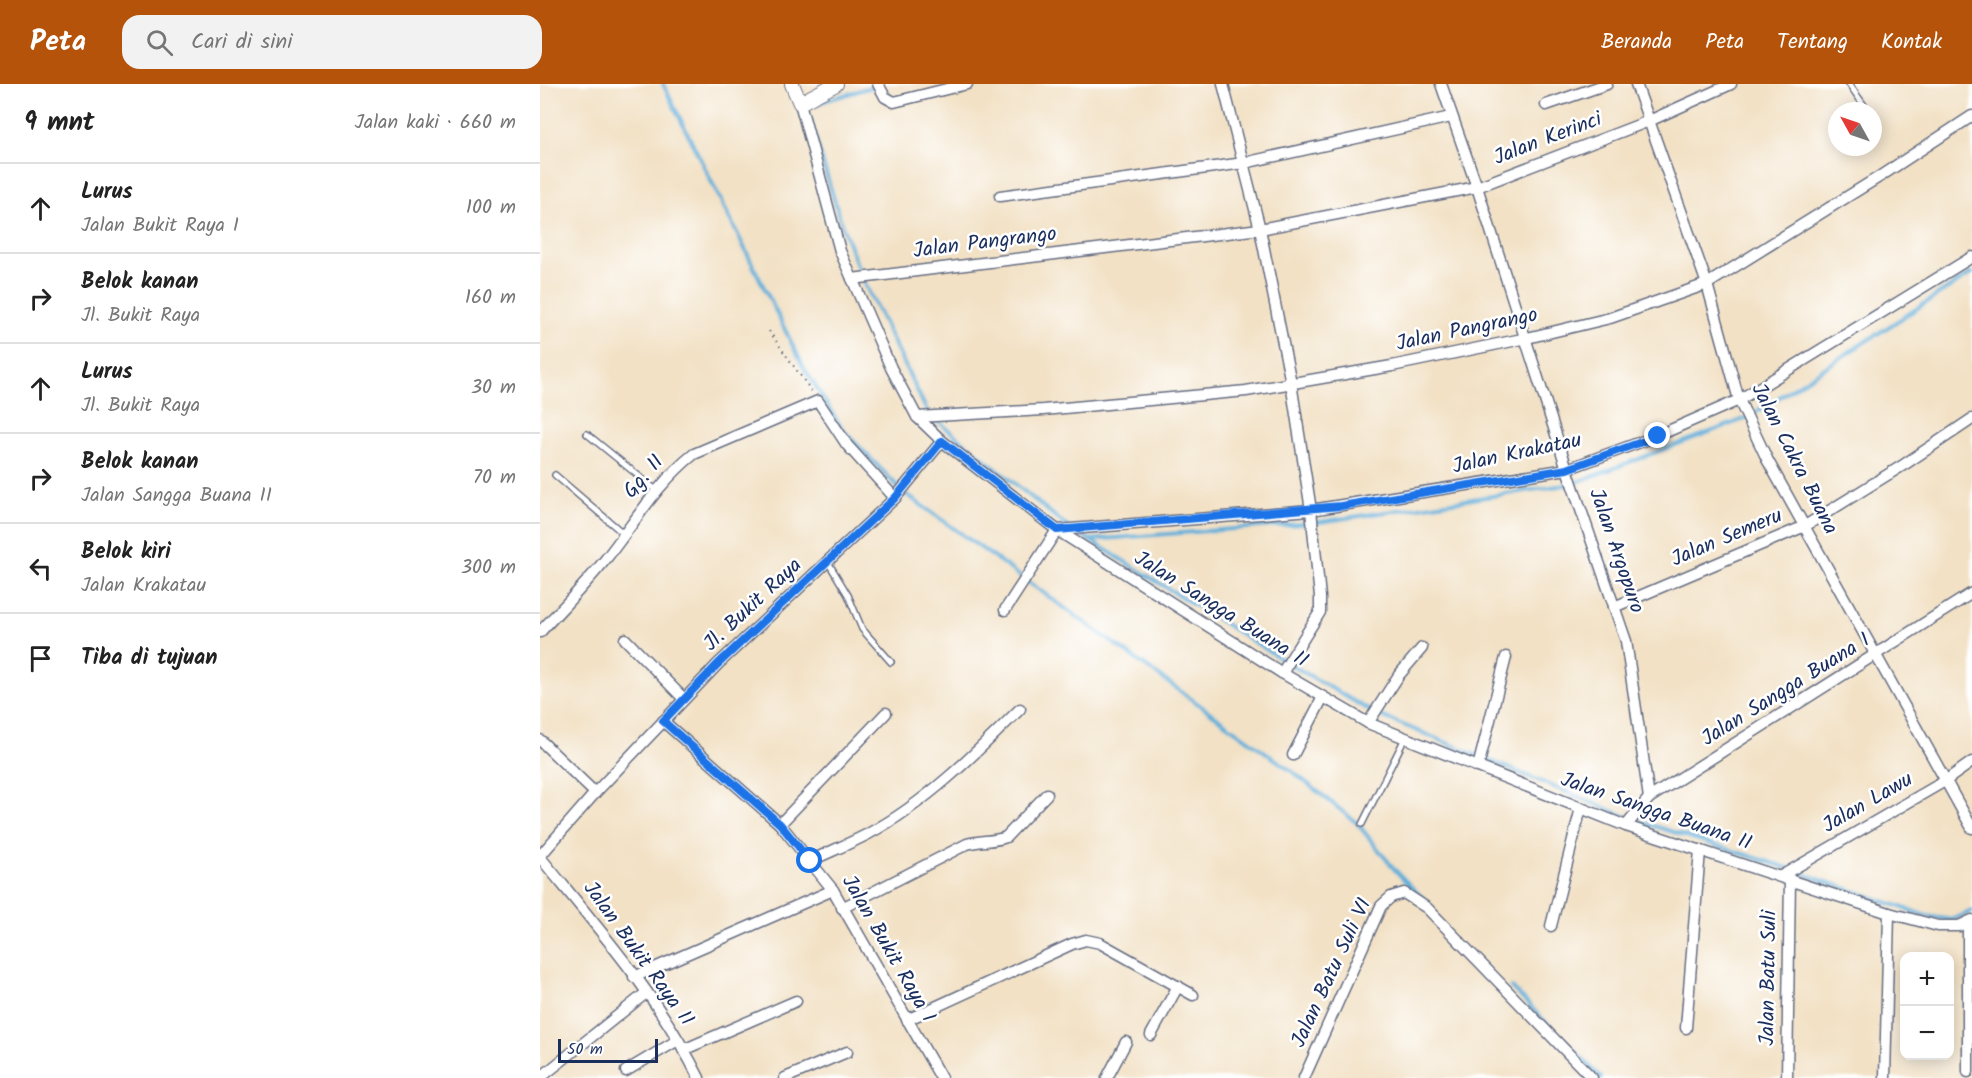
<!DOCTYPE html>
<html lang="id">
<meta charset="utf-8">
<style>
:root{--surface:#fff;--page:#f2f2f2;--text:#222;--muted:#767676;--line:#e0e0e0;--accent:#b45309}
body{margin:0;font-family:Kalam,sans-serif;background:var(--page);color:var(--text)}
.controls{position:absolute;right:18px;bottom:18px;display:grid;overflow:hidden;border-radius:12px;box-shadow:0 3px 15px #0003}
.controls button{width:54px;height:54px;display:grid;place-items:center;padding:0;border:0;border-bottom:2px solid var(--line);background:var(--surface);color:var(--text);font:30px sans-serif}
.compass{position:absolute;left:1288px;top:18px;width:54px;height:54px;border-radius:50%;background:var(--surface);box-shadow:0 3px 15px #0003;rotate:310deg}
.scale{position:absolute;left:18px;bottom:15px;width:100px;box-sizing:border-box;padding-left:6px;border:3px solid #1b2f5e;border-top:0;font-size:16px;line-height:21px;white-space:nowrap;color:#1b2f5e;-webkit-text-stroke:4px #fff;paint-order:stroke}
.stop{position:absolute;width:18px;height:18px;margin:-14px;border:4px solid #1a73e8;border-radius:50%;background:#fff}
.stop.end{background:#1a73e8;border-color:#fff;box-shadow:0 2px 6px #0008}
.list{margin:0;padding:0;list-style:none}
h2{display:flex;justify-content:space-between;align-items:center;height:78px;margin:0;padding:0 24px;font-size:26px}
h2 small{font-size:20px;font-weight:400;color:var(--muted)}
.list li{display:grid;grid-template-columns:39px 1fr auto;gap:18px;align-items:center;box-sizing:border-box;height:90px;padding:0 24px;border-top:2px solid var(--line)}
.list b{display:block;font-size:22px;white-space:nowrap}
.list p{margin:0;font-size:20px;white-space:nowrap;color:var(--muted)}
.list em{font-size:20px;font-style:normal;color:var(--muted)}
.icon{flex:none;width:33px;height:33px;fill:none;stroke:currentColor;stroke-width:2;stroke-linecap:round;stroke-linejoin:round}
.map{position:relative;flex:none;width:1432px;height:994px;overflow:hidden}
header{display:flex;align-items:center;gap:36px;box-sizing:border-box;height:84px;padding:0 30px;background:var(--accent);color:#fff}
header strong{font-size:28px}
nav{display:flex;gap:33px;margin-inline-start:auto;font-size:21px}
.search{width:420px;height:54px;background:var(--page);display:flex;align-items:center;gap:15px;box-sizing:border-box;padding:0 21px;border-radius:18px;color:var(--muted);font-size:22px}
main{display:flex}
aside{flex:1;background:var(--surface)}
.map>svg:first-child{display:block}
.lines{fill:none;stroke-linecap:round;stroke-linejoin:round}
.stream{stroke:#60afda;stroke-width:4}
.service-casing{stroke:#666d82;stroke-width:8}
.minor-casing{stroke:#666d82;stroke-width:13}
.tertiary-casing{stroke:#666d82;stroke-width:16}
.path{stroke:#666d82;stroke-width:2;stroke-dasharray:1.5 4.5;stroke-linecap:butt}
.service{stroke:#fff;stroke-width:5}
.minor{stroke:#fff;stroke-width:10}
.tertiary{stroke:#fff;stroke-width:14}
.route{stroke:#1a73e8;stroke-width:8}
.labels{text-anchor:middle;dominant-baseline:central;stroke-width:5;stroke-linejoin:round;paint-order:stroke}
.street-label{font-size:21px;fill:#1b2f5e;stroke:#fff}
</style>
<header>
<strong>Peta</strong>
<div class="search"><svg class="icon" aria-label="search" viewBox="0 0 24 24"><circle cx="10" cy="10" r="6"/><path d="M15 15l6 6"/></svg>Cari di sini</div>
<nav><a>Beranda</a><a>Peta</a><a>Tentang</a><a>Kontak</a></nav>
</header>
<main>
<aside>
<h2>9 mnt<small>Jalan kaki · 660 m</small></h2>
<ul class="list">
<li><svg class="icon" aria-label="ahead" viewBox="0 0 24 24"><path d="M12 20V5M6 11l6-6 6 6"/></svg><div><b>Lurus</b><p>Jalan Bukit Raya I</p></div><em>100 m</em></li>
<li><svg class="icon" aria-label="right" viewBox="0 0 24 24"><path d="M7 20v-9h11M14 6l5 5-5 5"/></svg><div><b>Belok kanan</b><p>Jl. Bukit Raya</p></div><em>160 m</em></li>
<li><svg class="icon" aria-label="ahead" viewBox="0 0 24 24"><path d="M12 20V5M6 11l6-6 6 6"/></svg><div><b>Lurus</b><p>Jl. Bukit Raya</p></div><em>30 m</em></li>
<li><svg class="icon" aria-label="right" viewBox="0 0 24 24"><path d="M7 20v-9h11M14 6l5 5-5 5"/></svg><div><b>Belok kanan</b><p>Jalan Sangga Buana II</p></div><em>70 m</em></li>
<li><svg class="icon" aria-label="left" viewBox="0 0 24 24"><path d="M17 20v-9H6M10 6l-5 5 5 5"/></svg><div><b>Belok kiri</b><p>Jalan Krakatau</p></div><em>300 m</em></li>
<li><svg class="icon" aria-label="arrive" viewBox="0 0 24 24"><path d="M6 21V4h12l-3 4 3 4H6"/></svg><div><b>Tiba di tujuan</b></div></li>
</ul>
</aside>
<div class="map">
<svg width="1432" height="994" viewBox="0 0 1432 994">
<rect width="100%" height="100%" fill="#fff"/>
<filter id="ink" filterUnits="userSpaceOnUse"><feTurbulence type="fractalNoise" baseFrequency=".0167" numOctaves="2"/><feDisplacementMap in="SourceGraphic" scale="12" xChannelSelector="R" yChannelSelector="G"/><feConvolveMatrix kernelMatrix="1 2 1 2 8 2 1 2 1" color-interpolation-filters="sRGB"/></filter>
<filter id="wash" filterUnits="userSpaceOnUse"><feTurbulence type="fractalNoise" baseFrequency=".008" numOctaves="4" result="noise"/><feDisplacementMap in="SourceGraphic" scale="24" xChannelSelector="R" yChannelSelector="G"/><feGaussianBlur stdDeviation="1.35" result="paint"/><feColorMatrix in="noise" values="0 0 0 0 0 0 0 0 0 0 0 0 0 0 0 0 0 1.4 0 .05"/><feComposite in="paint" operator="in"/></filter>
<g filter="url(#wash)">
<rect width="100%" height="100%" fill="#f2e1c5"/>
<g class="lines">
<g class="stream">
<path d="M123 0 264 284 303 346 363 408 753 688 817 739 855 786 887 819"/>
<path d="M267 22 338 1"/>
<path d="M269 34 303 144 322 194 388 329"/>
<path d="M394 334 528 443"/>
<path d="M537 448 748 579 834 629 1092 735 1248 784"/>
<path d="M549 456 773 439 1032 400 1207 334 1432 189"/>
<path d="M1255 787 1387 832 1412 836 1432 827"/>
<path d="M971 903 1061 994"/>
</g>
</g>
</g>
<g filter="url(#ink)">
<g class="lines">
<defs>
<g id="service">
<path d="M1309 0 1328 27"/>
<path d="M47 350 116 406"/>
<path d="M15 391 84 450"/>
<path d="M288 478 308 511 322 545 351 578"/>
<path d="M822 740 865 654"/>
</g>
<g id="minor">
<path d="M338 0 345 13 354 18 427 0"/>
<path d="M683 0 720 145 751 299 771 426 780 513V528L742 589"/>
<path d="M901 0 937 103 1027 385 1086 557 1109 714"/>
<path d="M1096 0 1167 200 1199 316 1228 377 1432 744"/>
<path d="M260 19 300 167 351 284 377 333 402 357 517 446 742 589 828 639 1086 742 1349 829 1398 842H1419L1432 836"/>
<path d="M1006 21 1067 0"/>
<path d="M460 112 704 79 911 33"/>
<path d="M312 195 720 145 937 103 1109 37 1191 0"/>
<path d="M377 333 503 326 706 307 852 282 987 254 1070 234 1167 200 1339 93 1432 32"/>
<path d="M518 446 771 426 1027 385 1117 352 1199 316 1432 173"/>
<path d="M1074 523 1265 442 1365 380 1432 335"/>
<path d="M465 526 517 446"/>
<path d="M0 548C22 524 45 501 65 476 94 440 116 400 154 370L278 317 307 361 355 414"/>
<path d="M85 555 144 615"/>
<path d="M123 637 240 740 293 806 401 994"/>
<path d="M828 639 859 591 882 564"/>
<path d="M0 656 55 709"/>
<path d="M753 671 783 613"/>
<path d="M938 683 966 573"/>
<path d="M240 740 346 629"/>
<path d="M1086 742 1109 714 1432 509"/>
<path d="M0 772 55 709 178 580 355 414 402 357"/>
<path d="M0 773C57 843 119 913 159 994"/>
<path d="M270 777C289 768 309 760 328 750 386 719 434 671 480 625"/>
<path d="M1241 792 1405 697 1432 678"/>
<path d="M302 824 427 760C440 756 454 758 466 753L507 710"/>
<path d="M1011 842 1041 724"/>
<path d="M94 893 293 806"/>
<path d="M367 936 532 860 546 856 560 859 653 911"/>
<path d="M1146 944 1160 766"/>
<path d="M611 951 638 902"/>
<path d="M143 966 256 917"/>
<path d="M86 987 138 956"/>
<path d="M1428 988V838"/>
<path d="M0 994 106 909"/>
<path d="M245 994 307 968"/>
<path d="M567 994 586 958"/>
<path d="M764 994 841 822 851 813 864 809 887 824 1052 994"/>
<path d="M1247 994 1250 795"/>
<path d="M1345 994 1349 829"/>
</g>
<path id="tertiary" d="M252 0 260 19 296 0"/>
</defs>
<use href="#service" class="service-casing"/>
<use href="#minor" class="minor-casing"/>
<use href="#tertiary" class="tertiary-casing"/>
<path class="path" d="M229 247 272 308"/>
<use href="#service" class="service"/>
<use href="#minor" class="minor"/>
<use href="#tertiary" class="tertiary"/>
</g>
</g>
<g class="lines" filter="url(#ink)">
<path class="route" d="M270 777 240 740 123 637 178 580 355 414 402 357 517 446 801 422 1027 385 1118 352"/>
</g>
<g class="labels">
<g class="street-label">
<text transform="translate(1008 55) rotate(-21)">Jalan Kerinci</text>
<text transform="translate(445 159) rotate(-7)">Jalan Pangrango</text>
<text transform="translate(927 246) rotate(-12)">Jalan Pangrango</text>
<text transform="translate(977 370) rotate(-12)">Jalan Krakatau</text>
<text transform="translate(1254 375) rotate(63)">Jalan Cakra Buana</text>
<text transform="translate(104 393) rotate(-49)">Gg. II</text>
<text transform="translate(1187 454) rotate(-23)">Jalan Semeru</text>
<text transform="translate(1076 467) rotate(71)">Jalan Argopuro</text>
<text transform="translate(213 521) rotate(-43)">Jl. Bukit Raya</text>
<text transform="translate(681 526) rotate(32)">Jalan Sangga Buana II</text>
<text transform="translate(1246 606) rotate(-32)">Jalan Sangga Buana I</text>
<text transform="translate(1328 719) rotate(-30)">Jalan Lawu</text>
<text transform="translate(1116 728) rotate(19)">Jalan Sangga Buana II</text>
<text transform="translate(348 865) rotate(60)">Jalan Bukit Raya I</text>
<text transform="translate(98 870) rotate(54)">Jalan Bukit Raya II</text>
<text transform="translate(792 889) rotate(-65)">Jalan Batu Suli VI</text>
<text transform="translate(1229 894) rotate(-89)">Jalan Batu Suli</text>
</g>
</g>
</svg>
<div class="controls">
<button>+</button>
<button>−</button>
</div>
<svg class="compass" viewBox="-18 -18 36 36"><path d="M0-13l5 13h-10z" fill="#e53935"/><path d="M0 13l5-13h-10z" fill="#767676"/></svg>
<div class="scale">50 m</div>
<div class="stop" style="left:270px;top:777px"></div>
<div class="stop end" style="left:1118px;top:352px"></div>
</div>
</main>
